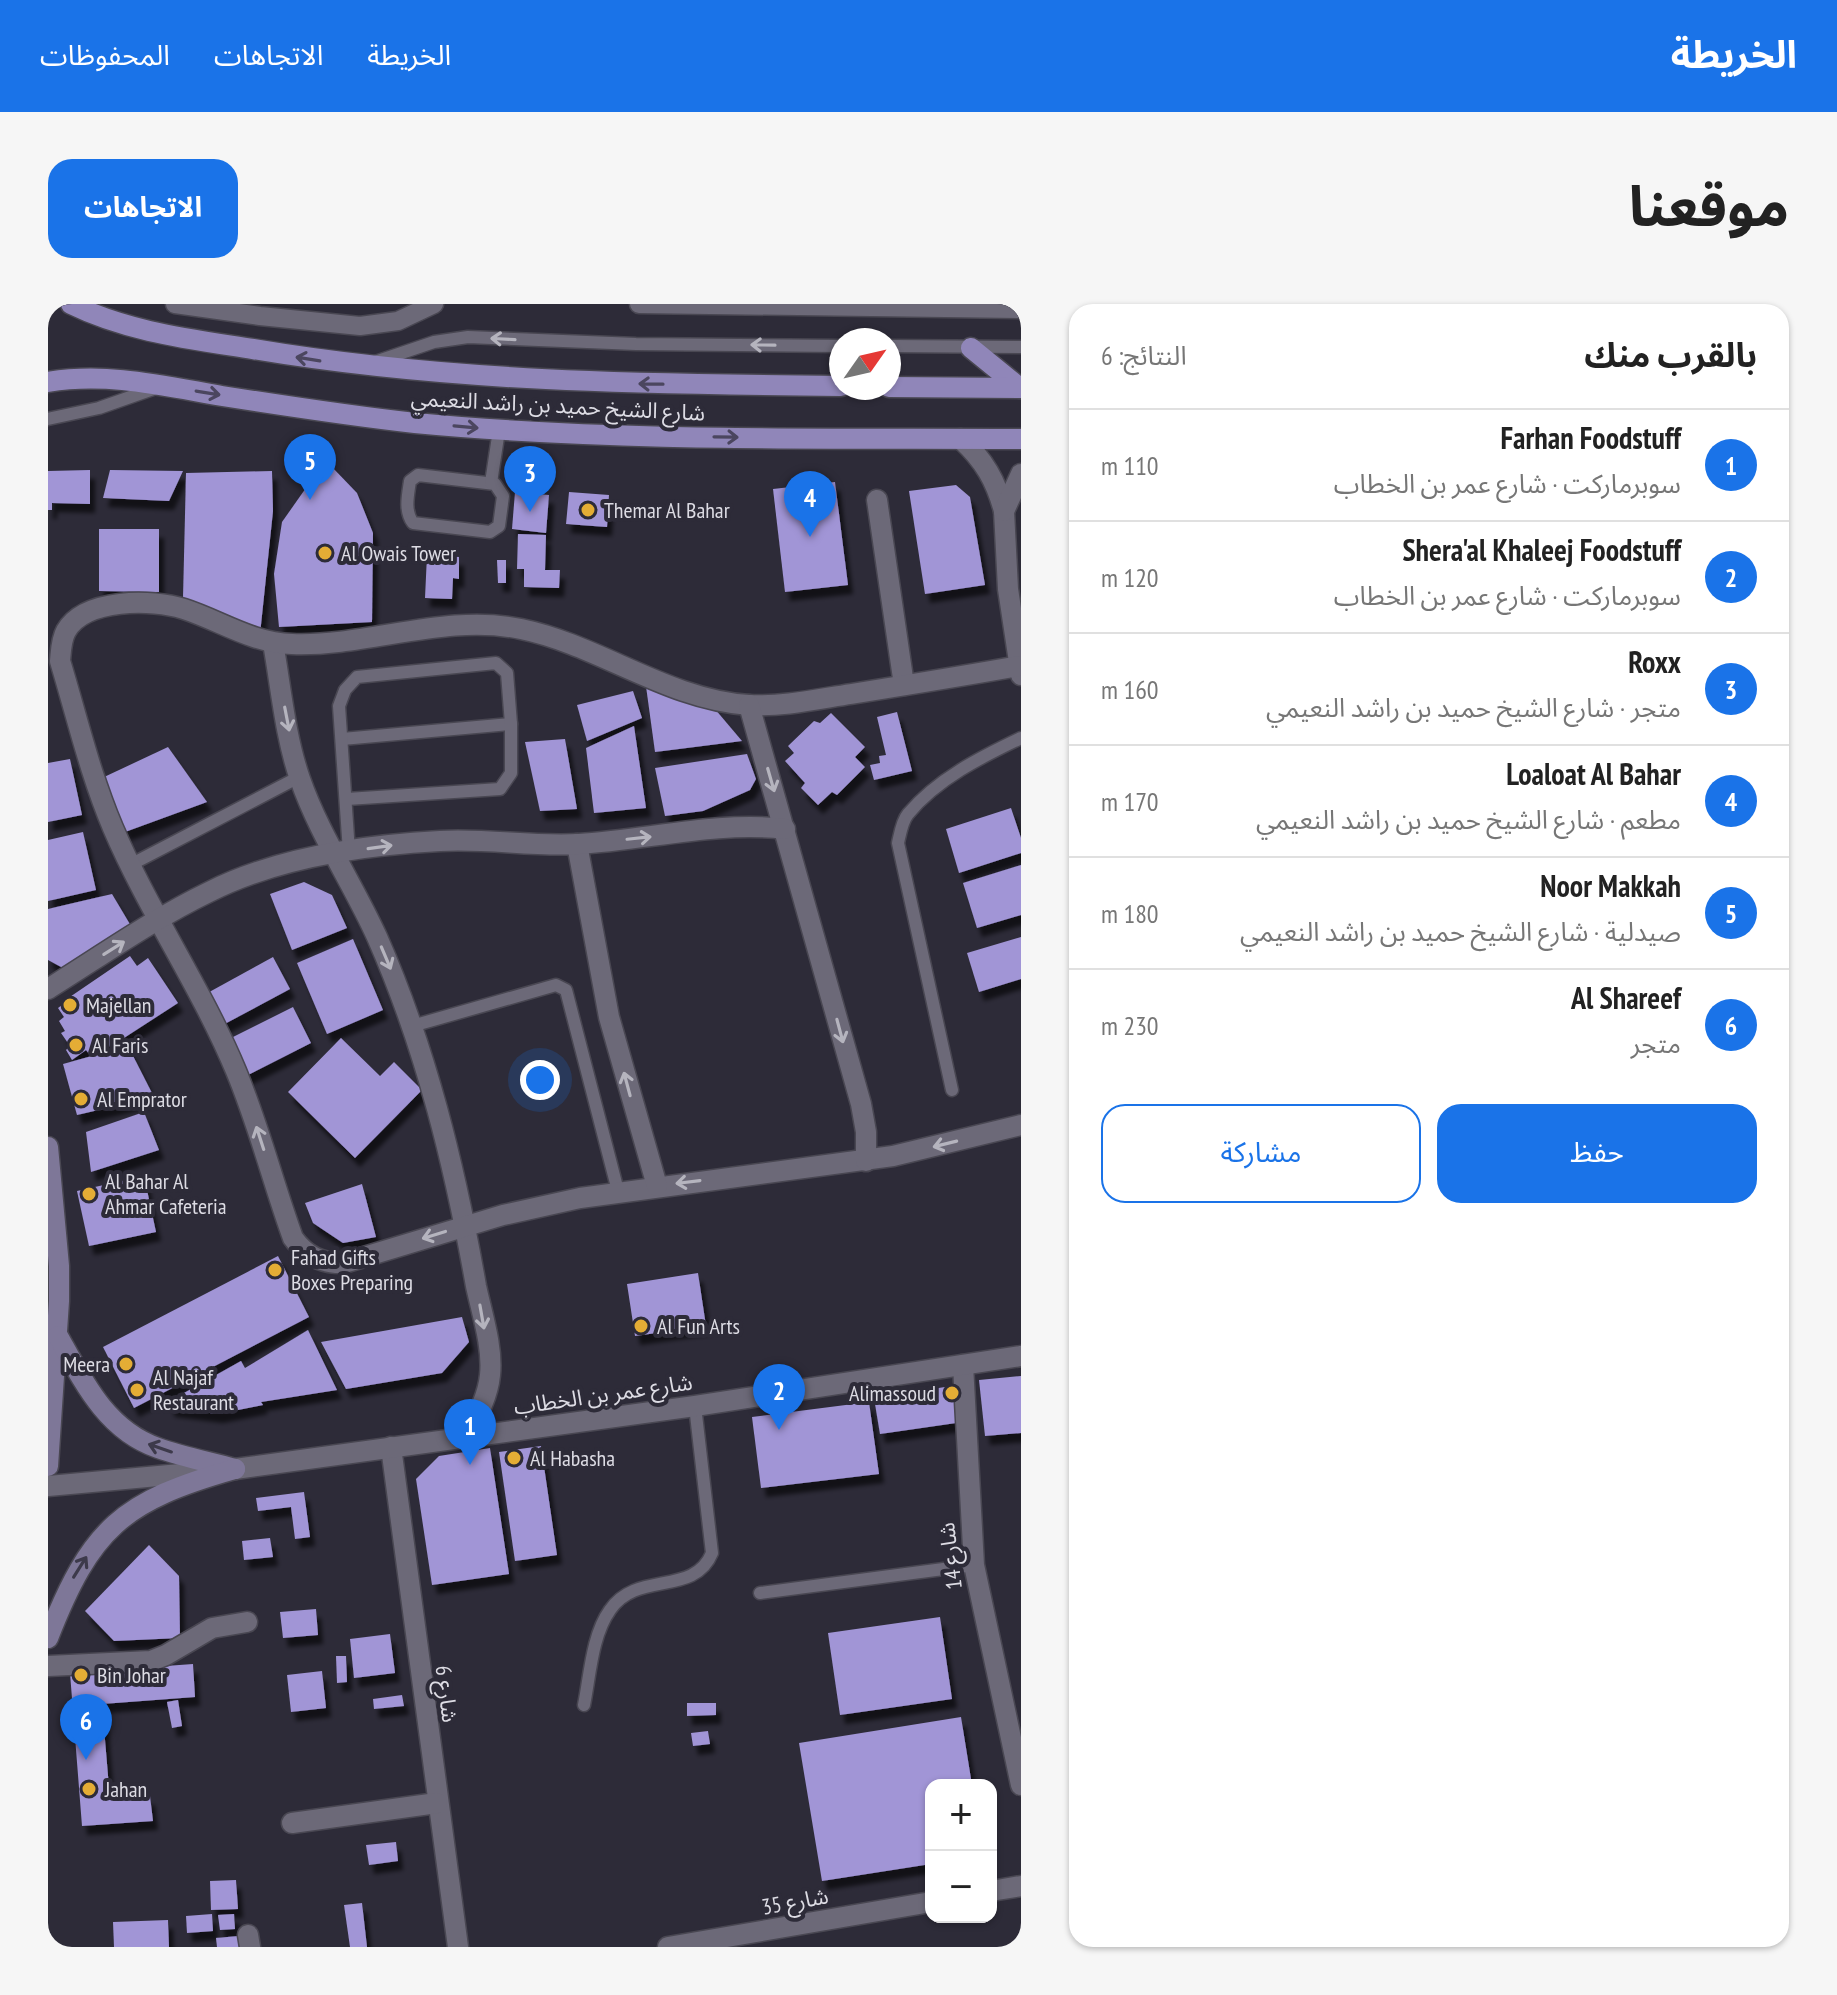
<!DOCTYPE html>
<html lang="ar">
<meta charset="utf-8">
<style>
:root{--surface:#fff;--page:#f6f6f6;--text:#222;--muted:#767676;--line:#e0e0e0;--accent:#1a73e8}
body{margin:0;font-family:"PT Sans Narrow","Noto Sans Arabic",sans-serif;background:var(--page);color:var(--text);direction:rtl}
.controls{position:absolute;right:24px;bottom:24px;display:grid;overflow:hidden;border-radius:16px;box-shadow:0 2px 6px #0004}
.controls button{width:72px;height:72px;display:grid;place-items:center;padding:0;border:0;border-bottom:2px solid var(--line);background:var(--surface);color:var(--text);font:40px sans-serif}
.compass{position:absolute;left:781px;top:24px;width:72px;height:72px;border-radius:50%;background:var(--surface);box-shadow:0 2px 6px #0004;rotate:56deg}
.you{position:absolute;left:492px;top:776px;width:28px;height:28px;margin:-20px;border:6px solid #fff;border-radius:50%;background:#1a73e8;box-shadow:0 0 0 12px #1a73e833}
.badge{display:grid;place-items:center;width:52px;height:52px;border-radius:50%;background:var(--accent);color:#fff;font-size:26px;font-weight:700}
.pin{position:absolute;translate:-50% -66px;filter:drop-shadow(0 2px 4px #0008)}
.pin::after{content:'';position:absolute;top:42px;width:28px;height:24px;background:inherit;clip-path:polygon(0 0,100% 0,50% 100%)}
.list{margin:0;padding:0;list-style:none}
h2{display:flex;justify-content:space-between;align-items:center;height:104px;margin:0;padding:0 32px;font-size:34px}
h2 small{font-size:26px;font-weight:400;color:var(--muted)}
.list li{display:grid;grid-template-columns:52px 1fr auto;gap:24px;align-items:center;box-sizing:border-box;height:112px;padding:0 32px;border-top:2px solid var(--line)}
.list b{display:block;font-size:30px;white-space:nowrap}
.list p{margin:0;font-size:26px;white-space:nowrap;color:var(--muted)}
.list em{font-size:26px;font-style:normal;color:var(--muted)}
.actions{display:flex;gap:16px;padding:24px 32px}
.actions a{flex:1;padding:18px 0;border:2px solid var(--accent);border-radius:24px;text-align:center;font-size:28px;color:var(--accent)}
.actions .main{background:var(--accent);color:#fff}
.map{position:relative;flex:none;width:973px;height:1643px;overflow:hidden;direction:ltr;border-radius:24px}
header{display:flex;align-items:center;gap:48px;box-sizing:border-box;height:112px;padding:0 40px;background:var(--accent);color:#fff}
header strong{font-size:38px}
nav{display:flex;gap:44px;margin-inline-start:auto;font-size:28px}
.intro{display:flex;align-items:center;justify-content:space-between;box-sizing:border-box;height:192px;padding:0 48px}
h1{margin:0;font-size:56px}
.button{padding:20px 36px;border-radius:24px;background:var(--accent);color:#fff;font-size:28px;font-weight:700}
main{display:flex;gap:48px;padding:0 48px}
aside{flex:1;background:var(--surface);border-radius:24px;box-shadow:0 2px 6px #0004}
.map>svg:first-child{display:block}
.building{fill:#a195d6;filter:url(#shadow)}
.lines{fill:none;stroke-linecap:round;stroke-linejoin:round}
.service-casing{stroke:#494752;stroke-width:15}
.pedestrian-casing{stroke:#494752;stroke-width:21}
.minor-casing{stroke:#494752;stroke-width:23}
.tertiary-casing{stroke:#494752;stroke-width:23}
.secondary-casing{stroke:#494752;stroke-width:23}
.primary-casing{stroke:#494752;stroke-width:23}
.service{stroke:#6c6978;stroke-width:12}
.pedestrian{stroke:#6c6978;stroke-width:18}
.minor{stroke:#6c6978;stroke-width:20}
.tertiary{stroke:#6c6978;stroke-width:20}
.secondary{stroke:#7e7798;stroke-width:20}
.primary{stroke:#9086b9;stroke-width:20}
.oneway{stroke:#b5b4be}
.oneway2{stroke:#4b465f}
.oneway3{stroke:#3d3a4b}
.poi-dot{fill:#e4ad35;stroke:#2d2b38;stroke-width:3}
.labels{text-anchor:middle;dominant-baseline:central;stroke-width:8;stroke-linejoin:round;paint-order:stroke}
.street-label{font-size:22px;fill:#dddce4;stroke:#2d2b38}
.poi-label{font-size:22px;fill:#dddce4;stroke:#2d2b38;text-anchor:start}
</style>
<header>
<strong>الخريطة</strong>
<nav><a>الخريطة</a><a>الاتجاهات</a><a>المحفوظات</a></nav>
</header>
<div class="intro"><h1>موقعنا</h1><a class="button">الاتجاهات</a></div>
<main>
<aside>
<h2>بالقرب منك<small>النتائج: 6</small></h2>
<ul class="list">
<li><span class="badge">1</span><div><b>Farhan Foodstuff</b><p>سوبرماركت · شارع عمر بن الخطاب</p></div><em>110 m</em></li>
<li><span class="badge">2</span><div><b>Shera'al Khaleej Foodstuff</b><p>سوبرماركت · شارع عمر بن الخطاب</p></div><em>120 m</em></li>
<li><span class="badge">3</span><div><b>Roxx</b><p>متجر · شارع الشيخ حميد بن راشد النعيمي</p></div><em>160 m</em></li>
<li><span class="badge">4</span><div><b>Loaloat Al Bahar</b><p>مطعم · شارع الشيخ حميد بن راشد النعيمي</p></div><em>170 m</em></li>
<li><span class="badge">5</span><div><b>Noor Makkah</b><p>صيدلية · شارع الشيخ حميد بن راشد النعيمي</p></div><em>180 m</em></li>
<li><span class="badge">6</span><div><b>Al Shareef</b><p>متجر</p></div><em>230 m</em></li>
</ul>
<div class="actions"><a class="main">حفظ</a><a>مشاركة</a></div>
</aside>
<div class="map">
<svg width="973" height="1643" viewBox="0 0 973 1643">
<defs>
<filter id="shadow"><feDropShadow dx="5" dy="9" stdDeviation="2" flood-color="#0009"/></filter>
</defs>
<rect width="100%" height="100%" fill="#2d2b38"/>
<g class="building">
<path d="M284 163 309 189 325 229 324 318 231 323 226 270 234 218 260 181Z"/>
<path d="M42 166V200L4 199V206H0V167Z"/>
<path d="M62 166 135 167 121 197 55 194Z"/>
<path d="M224 167 225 207 212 330 135 294 138 169Z"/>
<path d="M787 178 800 281 737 288 725 185Z"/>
<path d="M908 181 922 193 937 281 877 290 861 187Z"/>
<path d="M467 188 501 191 498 229 464 225Z"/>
<path d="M521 188 561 191 559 223 518 220Z"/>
<path d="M51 225H111V288L51 287Z"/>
<path d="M470 230 498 231 497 266H512L511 284 476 283V265H469Z"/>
<path d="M379 251 411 253V275L405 274 404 295 377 294Z"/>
<path d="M449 256H458V279H450Z"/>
<path d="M597 375 661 398 694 437 607 448Z"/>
<path d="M585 387 594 414 539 437 529 401Z"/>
<path d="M849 408 864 467 826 476 822 461 832 459 831 452 838 451 829 413Z"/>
<path d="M783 409 817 443 807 453 817 463 789 491 784 488 770 501 753 484 757 479 737 457 746 449 740 442 766 417 772 419Z"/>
<path d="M586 422 598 504 546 509 538 444Z"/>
<path d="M517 435 529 505 492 507 477 438Z"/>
<path d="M120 443 159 498 77 528 54 474Z"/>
<path d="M699 450 708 475 702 486 655 507 617 512 607 464Z"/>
<path d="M22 455 34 511 0 518V459Z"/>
<path d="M963 504 973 534V549L911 569 898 525Z"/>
<path d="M35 528 48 586 0 597V536Z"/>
<path d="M973 561V611L929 624 915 579Z"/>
<path d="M256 578 284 591 299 624 244 646 222 590Z"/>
<path d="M64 590 83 622 15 664 0 656V605Z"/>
<path d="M973 633V675L931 688 919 649Z"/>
<path d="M305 635 335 706 279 730 249 659Z"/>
<path d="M82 652 89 662 100 654 130 699 62 743 60 739 42 751 38 746 24 756 18 746 22 742 13 729 17 727 11 717 16 713 10 704 14 701 13 699Z"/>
<path d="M225 653 242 685 171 723 154 692Z"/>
<path d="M245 703 263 739 198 772 179 736Z"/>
<path d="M293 734 332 772 346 758 374 786 307 854 240 788Z"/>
<path d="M80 742 106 793 29 811 15 760Z"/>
<path d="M96 808 111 846 43 868 38 828Z"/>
<path d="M96 872 108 928 41 942 29 887Z"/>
<path d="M314 880 328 933 295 939 265 919 257 899Z"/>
<path d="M230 952 261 1013 86 1104 55 1043Z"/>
<path d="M650 969 658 1022 587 1032 579 980Z"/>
<path d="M414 1013 421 1038 394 1069 298 1085 273 1038Z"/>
<path d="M260 1026 289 1086 213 1098 215 1101 170 1110 122 1104 120 1098 193 1057 197 1064Z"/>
<path d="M973 1072V1129L937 1132 931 1076Z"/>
<path d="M910 1081 915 1118 832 1130 826 1094Z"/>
<path d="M821 1098 831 1170 713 1184 704 1113Z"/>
<path d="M493 1142 509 1251 467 1257 451 1148Z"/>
<path d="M442 1144 461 1270 384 1281 368 1175 391 1152Z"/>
<path d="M256 1188 262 1233 247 1235 243 1203 210 1207 208 1194Z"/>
<path d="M222 1234 225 1253 196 1256 194 1237Z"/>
<path d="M101 1241 131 1272 132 1334 66 1337 37 1307Z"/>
<path d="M268 1305 270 1331 235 1334 232 1308Z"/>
<path d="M892 1313 904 1395 792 1411 780 1329Z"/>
<path d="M342 1330 347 1369 306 1374 302 1335Z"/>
<path d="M288 1352H298L299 1378 289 1379Z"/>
<path d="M145 1360 147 1393 54 1400 62 1495 102 1492 105 1517 34 1522 22 1369Z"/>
<path d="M274 1367 278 1404 243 1408 239 1371Z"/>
<path d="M354 1391 356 1402 326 1405 325 1395Z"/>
<path d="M130 1396 134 1422 124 1424 119 1398Z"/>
<path d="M639 1399H668V1411L639 1412Z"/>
<path d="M913 1413 924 1481H883V1560L774 1577 751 1439Z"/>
<path d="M660 1427 662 1440 645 1442 643 1429Z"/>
<path d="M348 1538 350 1557 321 1561 318 1541Z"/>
<path d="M188 1576 190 1605 163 1606 162 1577Z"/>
<path d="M314 1599 319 1643H302L296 1601Z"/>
<path d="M164 1610 165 1627 139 1629 138 1612Z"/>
<path d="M186 1610 187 1625 172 1626 170 1611Z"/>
<path d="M120 1616 121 1643H66L65 1618Z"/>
<path d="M191 1632 192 1643H169L168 1634Z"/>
</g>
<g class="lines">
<defs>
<g id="service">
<path d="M841 42 973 43"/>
<path d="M324 59 386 38 420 33 588 40 793 42"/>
<path d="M0 115 51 104 108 84"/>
<path d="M370 171 447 180 455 192 451 222 442 228 365 219C356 207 360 191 362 177Z"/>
<path d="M443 179 451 126"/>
<path d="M294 435 463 420"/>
<path d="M299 495 452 485 463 469V420L459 369 448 359 309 373 297 386 291 402 301 548"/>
<path d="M82 561 251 473"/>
<path d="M364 722 508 681 518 686 570 887"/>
<path d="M904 786 850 539C852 530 854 517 860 510 889 475 933 453 973 434"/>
<path d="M712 1289 926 1261"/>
<path d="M536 1401C542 1371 544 1331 562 1306 589 1266 646 1293 664 1249L647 1102"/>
</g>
<g id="pedestrian">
<path d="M127 0 212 12 312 22 350 17 386 0"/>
<path d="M591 0 973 5"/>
</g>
<g id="minor">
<path d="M913 135C936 156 948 177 956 207L960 285 973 371"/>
<path d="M829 196 856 381"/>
<path d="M956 207 973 170"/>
<path d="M225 339C233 383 237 432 252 475 271 530 305 580 329 633 378 744 407 863 428 982 434 1010 445 1043 442 1071 440 1093 428 1114 418 1133"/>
<path d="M971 362C915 372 859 381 803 390 770 395 735 403 701 401 620 396 551 341 473 325 397 309 320 343 244 340 204 339 173 317 136 305 104 295 37 294 18 327 13 336 13 347 12 357 29 413 42 470 65 524 101 608 153 683 188 767 211 822 225 879 245 934 258 952 274 960 296 959L455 911 532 894 845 852 973 821"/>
<path d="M701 401 813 800 818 828V857"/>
<path d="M529 540 561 713 609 882"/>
<path d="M0 685C53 652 105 615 161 588 230 553 316 541 392 537 438 534 485 543 531 540 599 536 669 517 737 525"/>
<path d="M915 1061 926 1261 973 1481"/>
<path d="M343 1143 410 1643"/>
<path d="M0 1362 103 1357 118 1351 164 1324 199 1318"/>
<path d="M244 1519 389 1499"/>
<path d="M943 1587 973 1582"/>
<path d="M200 1631 202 1643"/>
<path d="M620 1643 883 1598"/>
</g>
<path id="tertiary" d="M0 1182 187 1165 647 1102 973 1052"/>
<g id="secondary">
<path d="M0 843 11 962V997L0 1162"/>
<path d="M10 1032C35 1077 58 1126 110 1144 135 1153 162 1158 187 1165"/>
<path d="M0 1334C43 1224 74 1197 187 1165"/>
</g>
<g id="primary">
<path d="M23 0C80 28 142 35 205 45 400 78 596 80 793 82"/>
<path d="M923 44 972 84"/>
<path d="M0 78C59 68 116 82 174 92 238 102 302 112 367 119 568 138 771 134 973 135"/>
<path d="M841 83 973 84"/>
</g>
</defs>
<use href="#service" class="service-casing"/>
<use href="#pedestrian" class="pedestrian-casing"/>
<use href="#minor" class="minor-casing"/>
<use href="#tertiary" class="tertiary-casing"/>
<use href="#secondary" class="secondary-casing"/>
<use href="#primary" class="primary-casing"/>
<use href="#service" class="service"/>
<use href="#pedestrian" class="pedestrian"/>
<use href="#minor" class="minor"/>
<use href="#tertiary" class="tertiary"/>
<use href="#secondary" class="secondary"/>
<use href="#primary" class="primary"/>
</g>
<defs><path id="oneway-shaft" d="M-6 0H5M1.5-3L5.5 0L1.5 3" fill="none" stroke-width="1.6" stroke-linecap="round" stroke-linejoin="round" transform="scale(2)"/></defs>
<g class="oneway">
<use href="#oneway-shaft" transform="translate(455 35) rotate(-177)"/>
<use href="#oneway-shaft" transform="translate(715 41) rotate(-179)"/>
<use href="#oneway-shaft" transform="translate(239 415) rotate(79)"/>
<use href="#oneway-shaft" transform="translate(723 476) rotate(74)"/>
<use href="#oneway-shaft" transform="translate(591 534) rotate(-6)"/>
<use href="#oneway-shaft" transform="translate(332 543) rotate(-8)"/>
<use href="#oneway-shaft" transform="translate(66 644) rotate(-32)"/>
<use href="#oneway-shaft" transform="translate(338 654) rotate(67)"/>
<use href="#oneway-shaft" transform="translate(792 727) rotate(75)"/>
<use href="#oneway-shaft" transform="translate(579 780) rotate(-105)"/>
<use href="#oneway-shaft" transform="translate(212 834) rotate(-108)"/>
<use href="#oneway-shaft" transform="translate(897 840) rotate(166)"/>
<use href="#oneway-shaft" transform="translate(640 878) rotate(173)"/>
<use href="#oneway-shaft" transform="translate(386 931) rotate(163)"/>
<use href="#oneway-shaft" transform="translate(434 1013) rotate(80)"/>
</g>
<g class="oneway2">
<use href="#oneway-shaft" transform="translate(260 55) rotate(-171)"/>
<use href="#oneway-shaft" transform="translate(603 80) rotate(-179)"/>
<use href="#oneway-shaft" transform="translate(160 89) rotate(9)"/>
<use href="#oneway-shaft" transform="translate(418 123) rotate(5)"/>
<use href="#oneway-shaft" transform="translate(678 133) rotate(1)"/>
</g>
<g class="oneway3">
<use href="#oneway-shaft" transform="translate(112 1144) rotate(-161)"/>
<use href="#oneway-shaft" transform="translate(32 1263) rotate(-58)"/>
</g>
<g class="poi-dot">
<circle cx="540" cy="206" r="8"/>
<circle cx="277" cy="249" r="8"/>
<circle cx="22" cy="701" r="8"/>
<circle cx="28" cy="741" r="8"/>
<circle cx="33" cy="795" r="8"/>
<circle cx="41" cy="890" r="8"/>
<circle cx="227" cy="966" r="8"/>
<circle cx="593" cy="1022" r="8"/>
<circle cx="78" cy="1060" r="8"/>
<circle cx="89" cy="1086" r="8"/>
<circle cx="904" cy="1089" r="8"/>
<circle cx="466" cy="1154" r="8"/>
<circle cx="33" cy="1371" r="8"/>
<circle cx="41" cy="1485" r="8"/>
</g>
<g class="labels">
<g class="street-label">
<text transform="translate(510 101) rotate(3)">شارع الشيخ حميد بن راشد النعيمي</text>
<text transform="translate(555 1090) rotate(-8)">شارع عمر بن الخطاب</text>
<text transform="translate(902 1252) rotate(-97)">شارع 14</text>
<text transform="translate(399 1390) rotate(83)">شارع 6</text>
<text transform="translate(747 1597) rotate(-10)">شارع 35</text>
</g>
<g class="poi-label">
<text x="556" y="206">Themar Al Bahar</text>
<text x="293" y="249">Al Owais Tower</text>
<text x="38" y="701">Majellan</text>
<text x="44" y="741">Al Faris</text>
<text x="49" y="795">Al Emprator</text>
<text x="57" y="877">Al Bahar Al<tspan x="57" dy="25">Ahmar Cafeteria</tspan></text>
<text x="243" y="953">Fahad Gifts<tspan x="243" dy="25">Boxes Preparing</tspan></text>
<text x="609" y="1022">Al Fun Arts</text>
<text x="62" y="1060" text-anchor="end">Meera</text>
<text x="105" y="1073">Al Najaf<tspan x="105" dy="25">Restaurant</tspan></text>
<text x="888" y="1089" text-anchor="end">Alimassoud</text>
<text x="482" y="1154">Al Habasha</text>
<text x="49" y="1371">Bin Johar</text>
<text x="57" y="1485">Jahan</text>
</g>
</g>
</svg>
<div class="controls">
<button>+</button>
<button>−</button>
</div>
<svg class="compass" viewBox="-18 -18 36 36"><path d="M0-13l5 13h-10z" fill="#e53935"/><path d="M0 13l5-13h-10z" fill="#767676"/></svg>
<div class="you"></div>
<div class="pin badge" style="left:422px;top:1161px">1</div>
<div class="pin badge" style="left:731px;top:1126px">2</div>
<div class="pin badge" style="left:482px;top:208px">3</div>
<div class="pin badge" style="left:762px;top:233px">4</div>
<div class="pin badge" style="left:262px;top:196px">5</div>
<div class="pin badge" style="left:38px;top:1456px">6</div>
</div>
</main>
